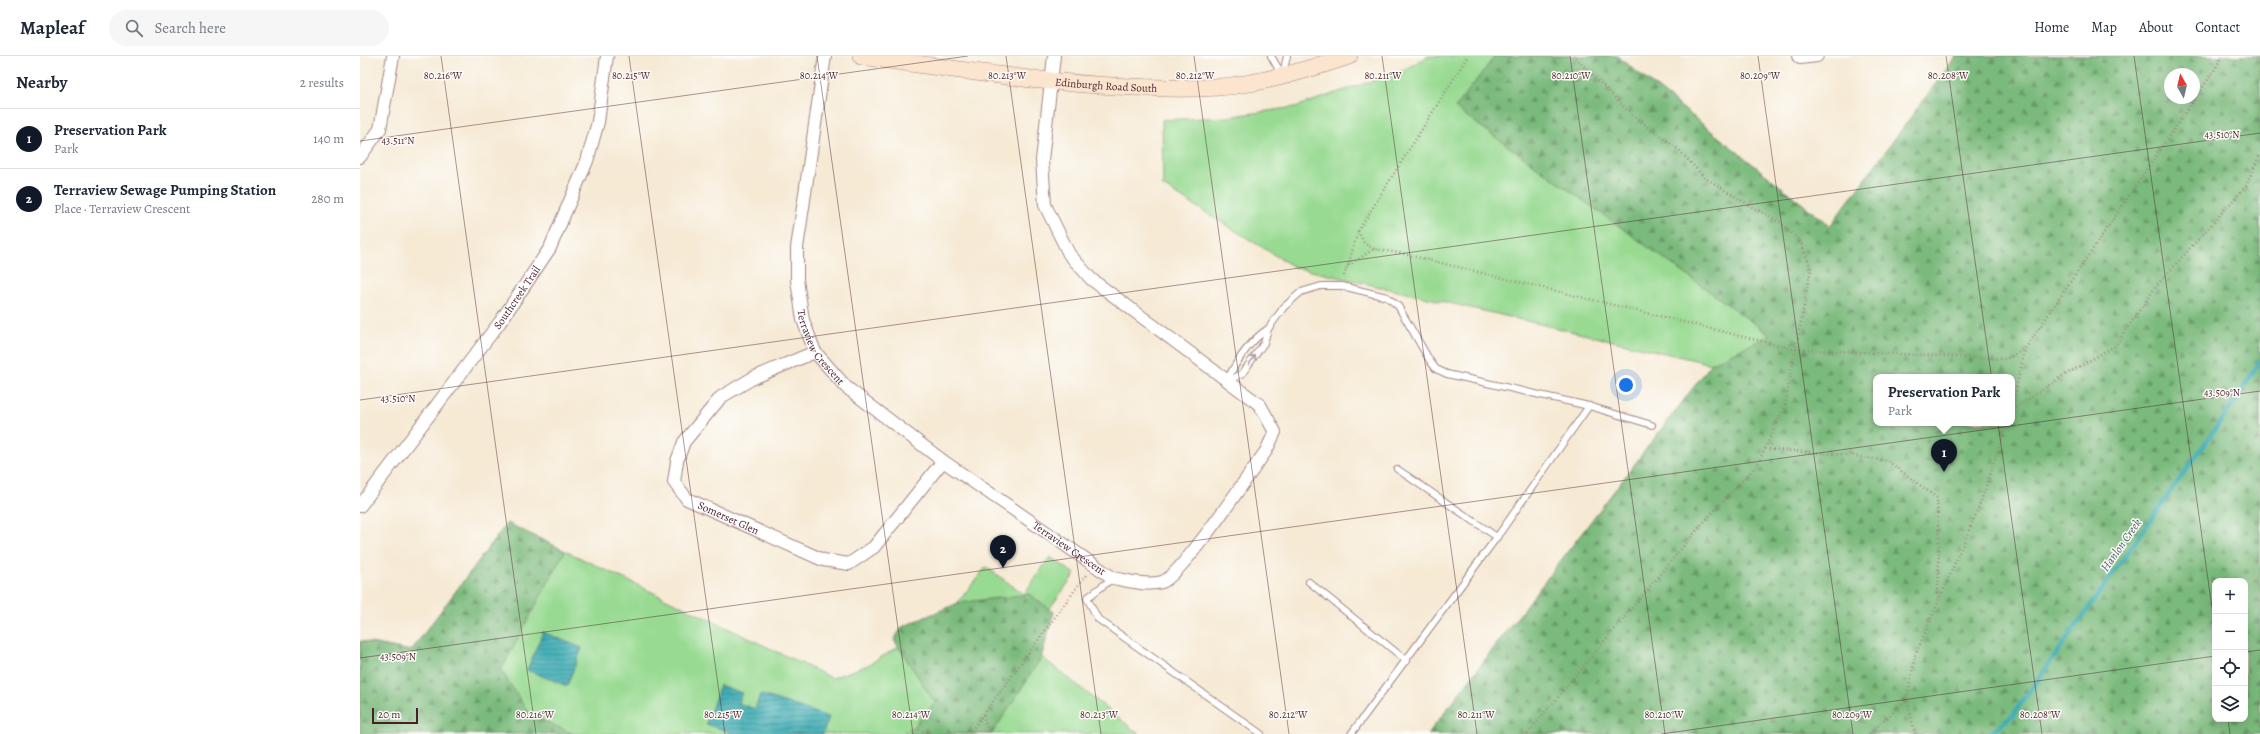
<!DOCTYPE html>
<meta charset="utf-8">
<style>
:root{--surface:#fff;--page:#f6f6f7;--text:#1f2937;--muted:#747a83;--line:#e0e1e3;--accent:#111827}
body{margin:0;font-family:Alegreya,serif;background:var(--page);color:var(--text)}
.controls{position:absolute;right:12px;bottom:12px;display:grid;overflow:hidden;border-radius:8px;box-shadow:0 4px 16px #0002}
.controls button{width:36px;height:36px;display:grid;place-items:center;padding:0;border:0;border-bottom:1px solid var(--line);background:var(--surface);color:var(--text);font:20px sans-serif}
.compass{position:absolute;left:1804px;top:12px;width:36px;height:36px;border-radius:50%;background:var(--surface);box-shadow:0 4px 16px #0002;rotate:352deg}
.scale{position:absolute;left:12px;bottom:10px;width:46px;box-sizing:border-box;padding-left:4px;border:2px solid #4a1f2b;border-top:0;font-size:11px;line-height:14px;white-space:nowrap;color:#4a1f2b;-webkit-text-stroke:3px #fdfcf7;paint-order:stroke}
.you{position:absolute;left:1266px;top:329px;width:14px;height:14px;margin:-10px;border:3px solid #fff;border-radius:50%;background:#1a73e8;box-shadow:0 0 0 6px #1a73e833}
.badge{display:grid;place-items:center;width:26px;height:26px;border-radius:50%;background:var(--accent);color:#fff;font-size:13px;font-weight:700}
.pin{position:absolute;translate:-50% -33px;filter:drop-shadow(0 1px 2px #0008)}
.pin::after{content:'';position:absolute;top:21px;width:14px;height:12px;background:inherit;clip-path:polygon(0 0,100% 0,50% 100%)}
.popup{position:absolute;left:1513px;top:318px;width:142px;height:52px;box-sizing:border-box;display:grid;place-content:center;border-radius:8px;background:var(--surface);filter:drop-shadow(0 1px 3px #0005);font-size:13px;white-space:nowrap;color:var(--muted)}
.popup b{font-size:15px;color:var(--text)}
.popup::after{content:'';position:absolute;left:50%;top:100%;margin-left:-8px;border:8px solid transparent;border-top-color:var(--surface)}
.list{margin:0;padding:0;list-style:none}
h2{display:flex;justify-content:space-between;align-items:center;height:52px;margin:0;padding:0 16px;font-size:17px}
h2 small{font-size:13px;font-weight:400;color:var(--muted)}
.list li{display:grid;grid-template-columns:26px 1fr auto;gap:12px;align-items:center;box-sizing:border-box;height:60px;padding:0 16px;border-top:1px solid var(--line)}
.list b{display:block;font-size:15px;white-space:nowrap}
.list p{margin:0;font-size:13px;white-space:nowrap;color:var(--muted)}
.list em{font-size:13px;font-style:normal;color:var(--muted)}
.icon{flex:none;width:22px;height:22px;fill:none;stroke:currentColor;stroke-width:2;stroke-linecap:round;stroke-linejoin:round}
.map{position:relative;flex:none;width:1900px;height:678px;overflow:hidden}
header{display:flex;align-items:center;gap:24px;box-sizing:border-box;height:56px;padding:0 20px;background:var(--surface);border-bottom:1px solid var(--line)}
header strong{font-size:19px}
nav{display:flex;gap:22px;margin-inline-start:auto;font-size:14px}
.search{width:280px;height:36px;background:var(--page);display:flex;align-items:center;gap:10px;box-sizing:border-box;padding:0 14px;border-radius:22px;color:var(--muted);font-size:15px}
main{display:flex}
aside{flex:1;background:var(--surface)}
.map>svg:first-child{display:block}
.green{fill:#98da92;stroke:#717c5e;fill-rule:evenodd}
.forest{fill:url(#forest-firs);stroke:#626c54;fill-rule:evenodd}
.water{fill:url(#water-rules);stroke:#42656f}
.lines{fill:none;stroke-linecap:round;stroke-linejoin:round}
.stream{stroke:#3aabb3;stroke-width:4.5}
.lane-casing{stroke:#a08480;stroke-width:8}
.street-casing{stroke:#a08480;stroke-width:14}
.secondary-casing{stroke:#a08480;stroke-width:18}
.path{stroke:#a08480;stroke-width:2.5;stroke-dasharray:1 3;stroke-linecap:butt}
.lane{stroke:#fff;stroke-width:6}
.street{stroke:#fff;stroke-width:12}
.secondary{stroke:#fce5cf;stroke-width:17}
.oneway{stroke:#ae9aa0}
.ticks{fill:none;stroke:#4a1f2b;stroke-width:1;stroke-opacity:0.45}
.labels{text-anchor:middle;dominant-baseline:central;stroke-width:3;stroke-linejoin:round;paint-order:stroke}
.street-label{font-size:11px;fill:#4a1f2b;stroke:#fdfcf7}
.water-label{font-size:12px;font-style:italic;fill:#435e68;stroke:#fdfcf7}
.ticks-label{font-size:10px;text-anchor:middle;fill:#4a1f2b;stroke:#fdfcf7;stroke-width:3;stroke-linejoin:round;paint-order:stroke}
</style>
<header>
<strong>Mapleaf</strong>
<div class="search"><svg class="icon" aria-label="search" viewBox="0 0 24 24"><circle cx="10" cy="10" r="6"/><path d="M15 15l6 6"/></svg>Search here</div>
<nav><a>Home</a><a>Map</a><a>About</a><a>Contact</a></nav>
</header>
<main>
<aside>
<h2>Nearby<small>2 results</small></h2>
<ul class="list">
<li><span class="badge">1</span><div><b>Preservation Park</b><p>Park</p></div><em>140 m</em></li>
<li><span class="badge">2</span><div><b>Terraview Sewage Pumping Station</b><p>Place · Terraview Crescent</p></div><em>280 m</em></li>
</ul>
</aside>
<div class="map">
<svg width="1900" height="678" viewBox="0 0 1900 678">
<defs>
<pattern id="forest-firs" width="22" height="20" patternUnits="userSpaceOnUse"><rect width="22" height="20" fill="#7aba7c"/><path d="M5 1l3.5 6h-7zM16 11l3.5 6h-7z" fill="#669766"/></pattern>
<pattern id="water-rules" width="6" height="5" patternUnits="userSpaceOnUse"><rect width="6" height="5" fill="#3aabb3"/><path d="M0 2.5h6" fill="none" stroke="#338b92"/></pattern>
</defs>
<rect width="100%" height="100%" fill="#fdfcf7"/>
<filter id="ink" filterUnits="userSpaceOnUse"><feTurbulence type="fractalNoise" baseFrequency=".025" numOctaves="2"/><feDisplacementMap in="SourceGraphic" scale="8" xChannelSelector="R" yChannelSelector="G"/><feConvolveMatrix kernelMatrix="1 2 1 2 8 2 1 2 1" color-interpolation-filters="sRGB"/></filter>
<filter id="wash" filterUnits="userSpaceOnUse"><feTurbulence type="fractalNoise" baseFrequency=".012" numOctaves="4" result="noise"/><feDisplacementMap in="SourceGraphic" scale="16" xChannelSelector="R" yChannelSelector="G"/><feGaussianBlur stdDeviation="0.9" result="paint"/><feColorMatrix in="noise" values="0 0 0 0 0 0 0 0 0 0 0 0 0 0 0 0 0 1.4 0 .05"/><feComposite in="paint" operator="in"/></filter>
<g filter="url(#wash)">
<rect width="100%" height="100%" fill="#f6ead5"/>
<g class="green">
<path d="M1069 0H1257L1470 170 1598 0H1900V678H1068L1352 308 934 211 803 130 802 64 867 61 935 51 1041 15ZM1810 18H1834V42H1810ZM1516 321H1652V367H1516ZM1855 525H1885V663H1855Z"/>
<path d="M147 467 472 622 508 609 584 564 626 511 664 538 690 501 715 518 664 587 779 678H0V585L51 595Z"/>
</g>
<g class="forest">
<path d="M1135 0H1257L1470 170 1596 0H1900V678H1068L1352 307 1410 279 1095 52ZM1810 18H1834V42H1810ZM1516 321H1652V367H1516ZM1855 525H1885V663H1855Z"/>
<path d="M147 467 205 495 141 614 170 659 214 678H0V585L51 595Z"/>
<path d="M669 538 694 556 681 602 632 678H547L575 647 534 584 542 571 598 547Z"/>
</g>
<g class="water">
<path d="M183 576 222 592 207 630 167 614Z"/>
<path d="M360 629 382 637 378 647 395 653 400 638 469 661 463 678H375L346 668Z"/>
</g>
<g class="lines">
<path class="stream" d="M1629 678 1653 659 1879 339 1900 305"/>
</g>
</g>
<g filter="url(#ink)">
<g class="lines">
<defs>
<g id="lane">
<path d="M911 0 922 19"/>
<path d="M923 18 927 0"/>
<path d="M867 325 882 318 904 287 908 273 924 251 941 236 961 230H982L1027 241 1038 250 1070 305 1076 313 1087 318 1229 350 1292 369"/>
<path d="M866 326C876 306 889 285 908 273"/>
<path d="M1037 413 1137 481"/>
<path d="M753 522 727 542 738 563 901 678"/>
<path d="M949 526 1047 605"/>
<path d="M991 678 1137 481 1229 350"/>
</g>
<g id="street">
<path id="s1" d="M465 0 437 192V224L443 264 455 296 486 331 583 405 753 522C768 525 787 530 802 526 821 520 890 417 906 395L915 376 900 349 731 223 709 198 685 149 682 104 694 0"/>
<path d="M1438 0 1440 2 1457 0"/>
<path d="M0 101 20 73 33 0"/>
<path id="s2" d="M455 296 393 322 361 341 324 386 317 405 314 426 327 443 463 504 489 508 514 491 583 405"/>
<path id="s3" d="M0 450 140 266 190 192 227 105 238 66 247 0"/>
</g>
<g id="secondary">
<path id="s4" d="M501 0C613 16 725 34 838 32 889 32 941 16 989 0"/>
</g>
</defs>
<use href="#lane" class="lane-casing"/>
<use href="#street" class="street-casing"/>
<use href="#secondary" class="secondary-casing"/>
<g class="path">
<path d="M998 175 1004 187 1014 193"/>
<path d="M988 210 998 175 1108 0"/>
<path d="M984 220 987 210 1014 193 1040 197 1434 293 1646 303 1665 293"/>
<path d="M1652 351 1665 293 1855 13 1862 0"/>
<path d="M1652 354 1701 321 1755 290 1797 229 1886 130 1900 98"/>
<path d="M1405 393 1488 399 1528 405 1577 442 1579 492 1578 544"/>
<path d="M623 659 629 678"/>
<path d="M548 678 556 673 574 678"/>
<path d="M609 678 726 519"/>
<path d="M1167 678 1342 468 1397 409 1425 350 1451 212 1440 185 1419 165 1392 151 1344 121 1319 94 1272 59 1214 0"/>
<path d="M1509 678 1547 643"/>
<path d="M1555 678 1547 643 1555 600 1619 451 1647 367"/>
</g>
<use href="#lane" class="lane"/>
<use href="#street" class="street"/>
<use href="#secondary" class="secondary"/>
</g>
<defs><path id="oneway-shaft" d="M-6 0H5M1.5-3L5.5 0L1.5 3" fill="none" stroke-width="1.6" stroke-linecap="round" stroke-linejoin="round"/></defs>
<use class="oneway" href="#oneway-shaft" transform="translate(892 304) rotate(-55)"/>
</g>
<path class="ticks" d="M81 0 176 678M269 0 365 678M457 0 553 678M646 0 741 678M834 0 929 678M1022 0 1117 678M1210 0 1305 678M1398 0 1493 678M1586 0 1682 678M1774 0 1855 573M0 85 608 0M0 344 1900 77M1885 596 1900 594M0 602 1900 335M1868 663 1870 678M1301 678 1855 600"/>
<g class="labels">
<g class="street-label">
<text stroke="none"><textPath href="#s4" startOffset="247">Edinburgh Road South</textPath></text>
<text stroke="none"><textPath href="#s3" startOffset="261">Southcreek Trail</textPath></text>
<text stroke="none"><textPath href="#s1" startOffset="299">Terraview Crescent</textPath></text>
<text stroke="none"><textPath href="#s2" startOffset="271">Somerset Glen</textPath></text>
<text stroke="none"><textPath href="#s1" startOffset="623">Terraview Crescent</textPath></text>
</g>
<g class="water-label">
<text transform="translate(1761 489) rotate(-55)">Hanlon Creek</text>
</g>
</g>
<g class="ticks-label">
<text x="83" y="23">80.216°W</text>
<text x="271" y="23">80.215°W</text>
<text x="459" y="23">80.214°W</text>
<text x="647" y="23">80.213°W</text>
<text x="835" y="23">80.212°W</text>
<text x="1023" y="23">80.211°W</text>
<text x="1211" y="23">80.210°W</text>
<text x="1400" y="23">80.209°W</text>
<text x="1588" y="23">80.208°W</text>
<text x="1862" y="82">43.510°N</text>
<text x="38" y="88">43.511°N</text>
<text x="1862" y="340">43.509°N</text>
<text x="38" y="346">43.510°N</text>
<text x="38" y="604">43.509°N</text>
<text x="175" y="662">80.216°W</text>
<text x="363" y="662">80.215°W</text>
<text x="551" y="662">80.214°W</text>
<text x="739" y="662">80.213°W</text>
<text x="928" y="662">80.212°W</text>
<text x="1116" y="662">80.211°W</text>
<text x="1304" y="662">80.210°W</text>
<text x="1492" y="662">80.209°W</text>
<text x="1680" y="662">80.208°W</text>
</g>
</svg>
<div class="controls">
<button>+</button>
<button>−</button>
<button><svg class="icon" aria-label="locate" viewBox="0 0 24 24"><circle cx="12" cy="12" r="6"/><path d="M12 2v4M12 18v4M2 12h4M18 12h4"/></svg></button>
<button><svg class="icon" aria-label="layers" viewBox="0 0 24 24"><path d="M12 4l9 5-9 5-9-5zM3 14l9 5 9-5"/></svg></button>
</div>
<svg class="compass" viewBox="-18 -18 36 36"><path d="M0-13l5 13h-10z" fill="#e53935"/><path d="M0 13l5-13h-10z" fill="#747a83"/></svg>
<div class="scale">20 m</div>
<div class="you"></div>
<div class="pin badge" style="left:1584px;top:416px">1</div>
<div class="popup"><b>Preservation Park</b>Park</div>
<div class="pin badge" style="left:643px;top:512px">2</div>
</div>
</main>
